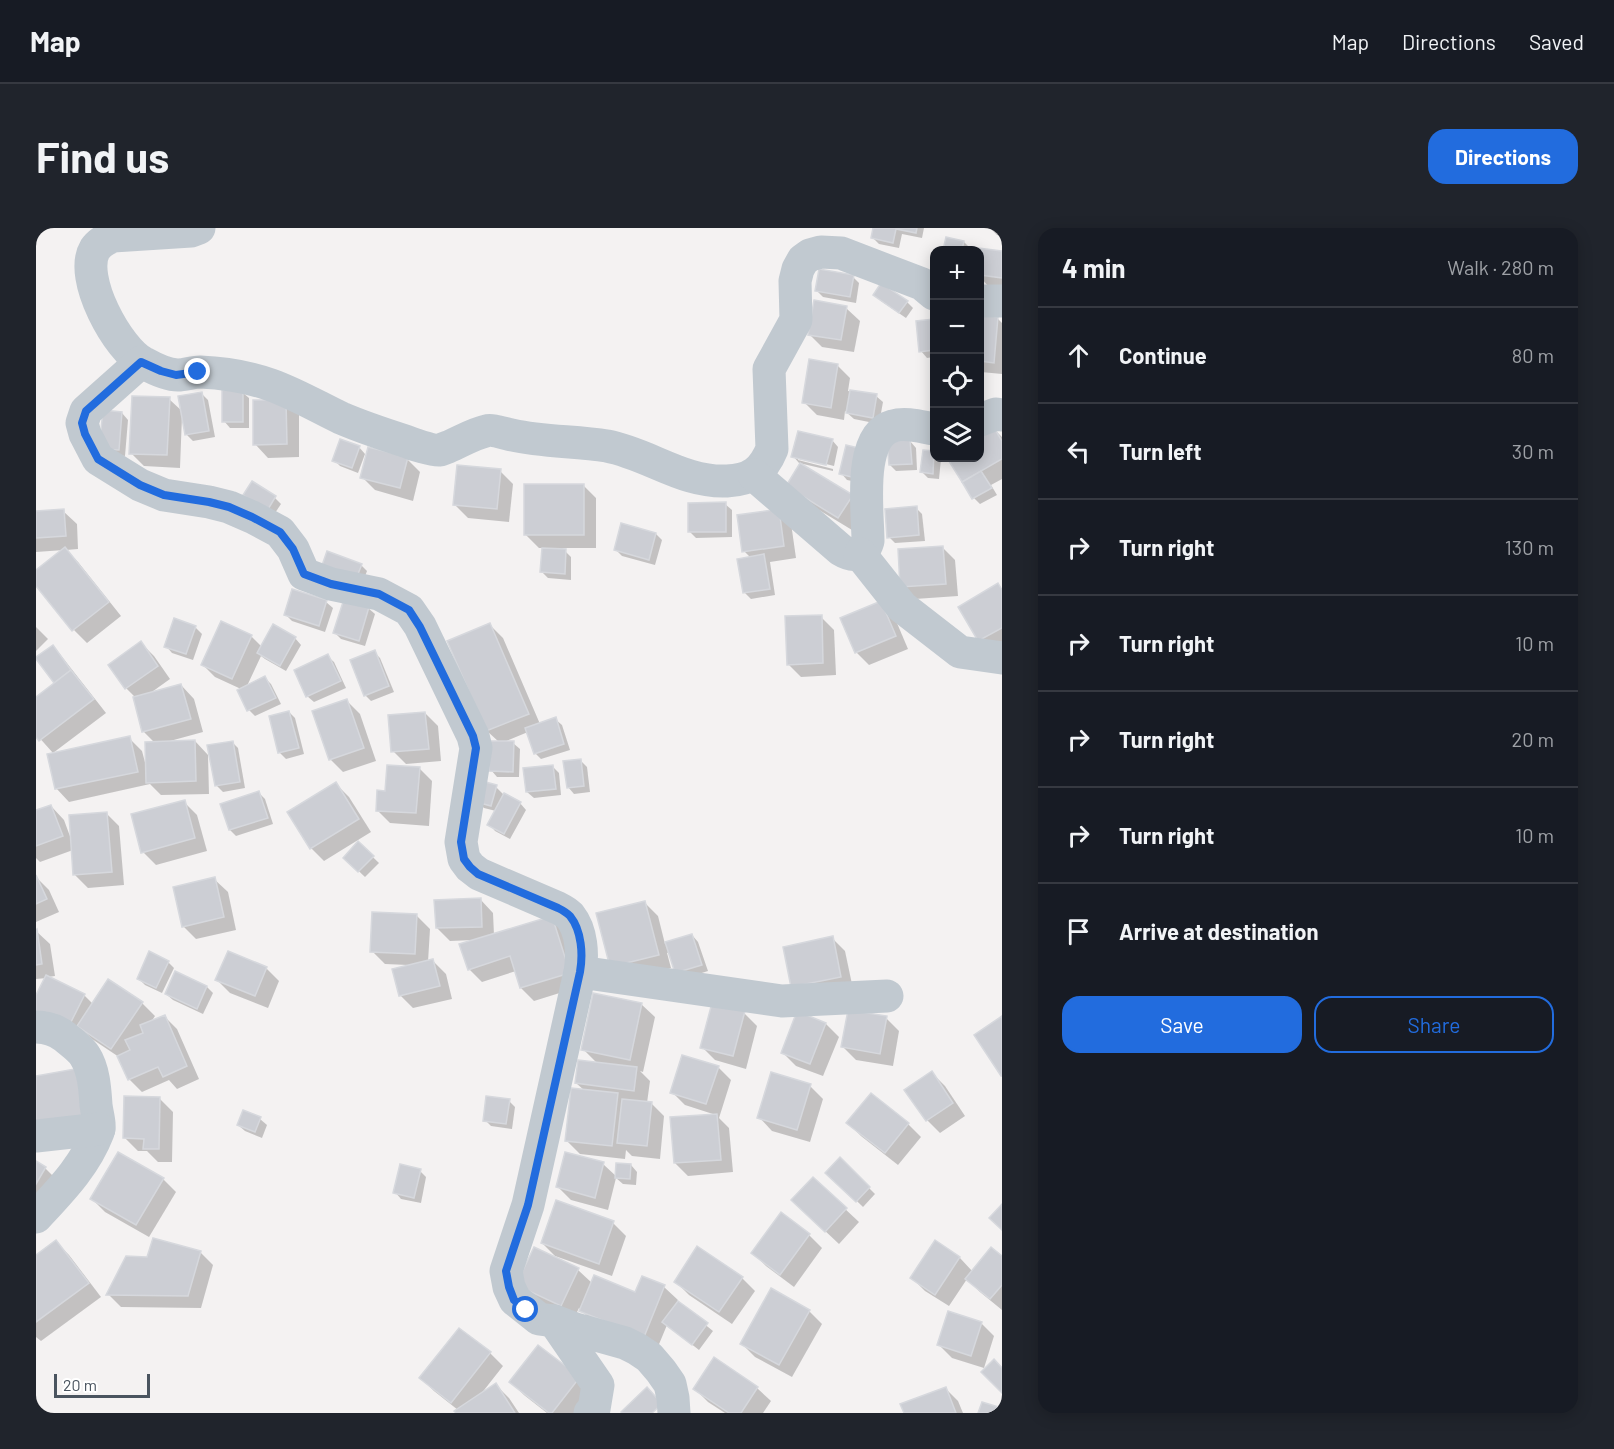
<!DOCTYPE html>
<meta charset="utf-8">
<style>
:root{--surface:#171b24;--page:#20242c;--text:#f1f3f6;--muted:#9ea1a6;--line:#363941;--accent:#226cde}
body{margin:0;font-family:Barlow,sans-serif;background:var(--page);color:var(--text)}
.controls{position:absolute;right:18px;top:18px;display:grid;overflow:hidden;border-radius:12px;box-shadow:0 3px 15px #0003}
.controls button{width:54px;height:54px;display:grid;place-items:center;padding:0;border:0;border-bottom:2px solid var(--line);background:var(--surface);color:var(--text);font:30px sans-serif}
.scale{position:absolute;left:18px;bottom:15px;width:96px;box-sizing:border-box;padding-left:6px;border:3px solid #4a545f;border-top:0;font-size:16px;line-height:21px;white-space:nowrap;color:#4a545f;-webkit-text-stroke:4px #fff;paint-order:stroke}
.stop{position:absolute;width:18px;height:18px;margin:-14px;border:4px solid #226cde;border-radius:50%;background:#fff}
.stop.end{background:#226cde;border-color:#fff;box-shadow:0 2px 6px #0008}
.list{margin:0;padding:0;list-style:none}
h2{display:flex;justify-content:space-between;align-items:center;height:78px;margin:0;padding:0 24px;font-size:26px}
h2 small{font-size:20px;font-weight:400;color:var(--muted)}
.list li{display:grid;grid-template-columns:39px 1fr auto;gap:18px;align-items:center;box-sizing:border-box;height:96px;padding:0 24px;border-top:2px solid var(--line)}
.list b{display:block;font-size:22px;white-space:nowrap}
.list em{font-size:20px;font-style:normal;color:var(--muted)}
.actions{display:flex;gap:12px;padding:18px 24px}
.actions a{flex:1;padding:14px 0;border:2px solid var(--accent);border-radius:18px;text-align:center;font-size:21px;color:var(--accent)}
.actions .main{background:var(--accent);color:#fff}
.icon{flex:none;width:33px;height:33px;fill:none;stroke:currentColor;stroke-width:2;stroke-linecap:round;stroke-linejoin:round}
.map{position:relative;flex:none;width:966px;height:1185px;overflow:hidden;border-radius:18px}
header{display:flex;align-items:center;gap:36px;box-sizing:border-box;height:84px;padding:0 30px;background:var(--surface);border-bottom:2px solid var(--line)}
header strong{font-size:28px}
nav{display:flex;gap:33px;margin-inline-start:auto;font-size:21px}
.intro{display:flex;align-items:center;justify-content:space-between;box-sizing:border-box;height:144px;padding:0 36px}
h1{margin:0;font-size:42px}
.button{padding:15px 27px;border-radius:18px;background:var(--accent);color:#fff;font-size:21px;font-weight:700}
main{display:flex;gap:36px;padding:0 36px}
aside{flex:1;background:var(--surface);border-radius:18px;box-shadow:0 3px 15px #0003}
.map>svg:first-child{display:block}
.shadow{fill:#0003}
.building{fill:#ccced4;stroke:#d6d8dd;stroke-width:1.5}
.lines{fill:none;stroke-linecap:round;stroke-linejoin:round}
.minor{stroke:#c1c9d0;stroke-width:33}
.route{stroke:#226cde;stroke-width:8}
</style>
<header>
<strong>Map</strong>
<nav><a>Map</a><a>Directions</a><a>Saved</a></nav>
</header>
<div class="intro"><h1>Find us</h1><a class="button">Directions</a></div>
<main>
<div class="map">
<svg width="966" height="1185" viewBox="0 0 966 1185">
<rect width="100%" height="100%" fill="#f4f2f2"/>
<g class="shadow">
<path d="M839 0H888L886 10 866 6 863 20 843 16 837 10Z"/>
<path d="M954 0H966V8L961 7Z"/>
<path d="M911 11 928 14 934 20V22H908Z"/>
<path d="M943 22 966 25V61L953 59 944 49Z"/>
<path d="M817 49 823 55 820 75 787 69 781 63Z"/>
<path d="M839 67 871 74 877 80 870 90 845 73Z"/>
<path d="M810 80 824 93 818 124 786 119 773 106Z"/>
<path d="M944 89 962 91 966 95V146L945 144 944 142Z"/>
<path d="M898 93V129L891 130 885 123 882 94Z"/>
<path d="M801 137 814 150 812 163 840 168 847 174 843 196 818 191 809 183 808 192 781 187 768 174Z"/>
<path d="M206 164 213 170V200H194L188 193Z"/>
<path d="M166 166 172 172 179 209 157 213 151 207 146 188 144 240 108 238 95 225 133 171 147 184Z"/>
<path d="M250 174 263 187V229L232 230 219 216Z"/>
<path d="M86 185 92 192 89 228 71 226Z"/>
<path d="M955 198 966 209V251L955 257 961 267 944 276 938 270 913 230H944V205Z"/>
<path d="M796 212 802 219 798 238 762 229V232L797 241V243L763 235 757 228Z"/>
<path d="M874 213 880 220 881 242 860 243 854 237Z"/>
<path d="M323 219 329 226 322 245 304 238 298 232Z"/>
<path d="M826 222V255L811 252 805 245Z"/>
<path d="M888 224 898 225V230H903L905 231 903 251 892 250 886 244Z"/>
<path d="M371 231 384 244 377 273 339 262 326 249Z"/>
<path d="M464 243 477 256 473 294 432 290 418 276Z"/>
<path d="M547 257 560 270V320H526L535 329V352L512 350 506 344 507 320H503L490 307Z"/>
<path d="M816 269V302L765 271Z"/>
<path d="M239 270 245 276 237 288 215 273Z"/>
<path d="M689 276 696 282V309L660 310 654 304Z"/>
<path d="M880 280 886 286 889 313 859 315 853 309Z"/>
<path d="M742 282 755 295 760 330 734 334 739 367 715 371 709 365 715 330 708 323Z"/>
<path d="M27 283 41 296 42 321 30 322 42 334 85 388 51 415 38 402 0 356V344L28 322 0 324V285Z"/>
<path d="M620 306 626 312 619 337 586 328 579 321Z"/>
<path d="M906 319 919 332 922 368 879 371 866 358Z"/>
<path d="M325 337 331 343 324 361 286 342Z"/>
<path d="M962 357 966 361V420L943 413Z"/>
<path d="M290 374 297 380 289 404 256 393 250 387Z"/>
<path d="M845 375 858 388 872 421 833 437 820 424Z"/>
<path d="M332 380 339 386 329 418 305 411 299 405Z"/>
<path d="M785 389 798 402 800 447 765 449 752 436Z"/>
<path d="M454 397 467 410 504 496 519 491 526 497 534 522 505 531 499 525 492 504 468 514 477 515 484 521 483 549H461L455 542 463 514 451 503Z"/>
<path d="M0 399 12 411 0 423Z"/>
<path d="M159 399 166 406 157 432 136 425 130 418Z"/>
<path d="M215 408 226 419 259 410 265 417 250 443 229 431 225 428 211 458 229 450 235 456 245 476 219 488 213 482 205 461 179 449 166 436Z"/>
<path d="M105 415 118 428 134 451 113 466 145 457 158 471 167 504 134 513H159L172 527 173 566 125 567 114 556 33 574 20 560 93 510 106 523 110 538 119 515 108 504 98 470H100L90 460Z"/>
<path d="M338 424 344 430 358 464 335 473 329 467Z"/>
<path d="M23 425 70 485 17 525 0 506V470L20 456 1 430Z"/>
<path d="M291 428 298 434 310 460 278 474 271 468Z"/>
<path d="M311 473 324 486 340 533 307 544 294 531Z"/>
<path d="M253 484 259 490 268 526 250 531 244 525 234 489Z"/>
<path d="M389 485 402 498 405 533 370 536 357 523Z"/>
<path d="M196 514 202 520 209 560 187 564 180 557Z"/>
<path d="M544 532 551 539 554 564 538 566 532 559Z"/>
<path d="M517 539 523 545 525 567 498 570 491 564Z"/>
<path d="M383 540 396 553 393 598 354 595 341 582 351 564Z"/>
<path d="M300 556 313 569 335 604 288 633 275 620Z"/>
<path d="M460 559 467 566 484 575 490 582 474 611 459 603 453 596 460 583 448 580 442 574Z"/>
<path d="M223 565 229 571 237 596 200 608 194 602Z"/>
<path d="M148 574 161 587 171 623 120 637 107 624Z"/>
<path d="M15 578 28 592 35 611 70 585 83 598 88 657 52 660 39 647 37 622 4 634 0 630V584Z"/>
<path d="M322 615 343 635 329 649 309 630Z"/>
<path d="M0 649 13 662 23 684 0 694Z"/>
<path d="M178 651 192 664 200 702 160 711 147 698Z"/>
<path d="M444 671 457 685 458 707 516 689 529 702 546 758 498 773 485 760 480 743 446 754 433 741 437 712 414 713 401 700Z"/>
<path d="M609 675 622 688 629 716 656 707 662 714 672 743 647 751 634 724 631 725 635 740 588 752Z"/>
<path d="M381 688 394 701 392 734 397 733 410 746 416 771 377 780 364 767 372 737 349 736 336 723Z"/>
<path d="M0 703 14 716 19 748 12 749 48 767 57 776 106 775 119 788 115 794 128 788 141 801 163 851 141 861 133 852 106 864 93 851 83 829 56 811 49 804 45 812 0 771 11 750 0 751Z"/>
<path d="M796 710 809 723 817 761 757 759Z"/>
<path d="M132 734 138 740 126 765 109 757 102 750Z"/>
<path d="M230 740 243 753 232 780 194 765 181 752Z"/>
<path d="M140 745 171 759 177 765 167 786 137 772 130 766Z"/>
<path d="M605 776 619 789 607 844 604 843 614 853 611 875H615L628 888 624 931 596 928 590 922 589 931 544 926 531 913 549 863 540 855 561 835 547 821Z"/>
<path d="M708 785 721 798 710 841 679 832 666 819Z"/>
<path d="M850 790 863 803 857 838 820 832 807 819Z"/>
<path d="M790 796 803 809 787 848 760 838 747 825Z"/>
<path d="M682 839 695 852 683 890 693 900 697 944 652 948 639 935 680 887 649 877 636 864Z"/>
<path d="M896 845 909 858 929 888 904 905 891 892Z"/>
<path d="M774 858 787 871 774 914 736 903 723 889Z"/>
<path d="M124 871 137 884 136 934H122L111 923H102L89 910Z"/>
<path d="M473 873 479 879 476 901 455 898 449 892Z"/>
<path d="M208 884 224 891 231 897 226 910 209 903 202 897Z"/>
<path d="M812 895 872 896 885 909 862 937 825 908Z"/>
<path d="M804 931 839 966 827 979 791 944Z"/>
<path d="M0 935 9 940 22 953 0 992Z"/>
<path d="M567 936 581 949 595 937 601 944 600 957 587 956 580 950 572 982 535 972 522 959Z"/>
<path d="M384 943 390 949 385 975 365 971 359 964Z"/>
<path d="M127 951 140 964 113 1009 69 984 56 971Z"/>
<path d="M777 951 823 994 803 1016 770 985Z"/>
<path d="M577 995 590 1008 576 1048 519 1028 506 1015Z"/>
<path d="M773 1007 786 1020 758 1059 730 1038 717 1025Z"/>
<path d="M20 1014 33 1027 65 1069 5 1113 0 1109V1029Z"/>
<path d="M899 1015 924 1030 937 1044 966 1030V1082L944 1064 931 1051 913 1078 889 1063 876 1050Z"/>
<path d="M164 1024 177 1037 165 1080 85 1079 72 1066 112 1031Z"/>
<path d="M542 1042 556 1055 600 1066 606 1050 628 1059 642 1072 641 1074 677 1103 663 1122 631 1097 621 1121 558 1095 543 1080 538 1090 495 1070 482 1057Z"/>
<path d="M706 1050 719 1063 696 1096 653 1067 640 1054Z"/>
<path d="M773 1083 786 1096 756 1149 719 1129 706 1116Z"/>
<path d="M945 1095 958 1108 948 1140 916 1130 903 1117Z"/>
<path d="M424 1102 454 1125 467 1138 445 1166 460 1157 473 1170 483 1185H422V1182L398 1163 385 1150Z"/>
<path d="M502 1119 556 1163 539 1185H511L488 1167 475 1154Z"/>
<path d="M679 1131 721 1160 735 1173 727 1185H689L672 1174 659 1161Z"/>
<path d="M909 1160 922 1173 927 1185H869Z"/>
</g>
<g class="building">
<path d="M837 0H881L880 5 860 1 857 15 835 10Z"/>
<path d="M910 9 928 13 926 22H907Z"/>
<path d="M942 20 966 23V50L944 47V22H941Z"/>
<path d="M783 41 818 47 814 69 779 63Z"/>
<path d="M845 55 872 73 863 85 837 67Z"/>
<path d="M778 72 811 78 805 112 772 107Z"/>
<path d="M944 87 962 89 958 135 944 133Z"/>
<path d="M898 91V122L883 124 880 93Z"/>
<path d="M773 131 802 136 795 180 766 175Z"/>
<rect x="186" y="162" width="21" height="32"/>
<path d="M814 162 841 166 837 190 810 185Z"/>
<path d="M166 164 173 203 149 207 142 168Z"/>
<path d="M96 168 134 169 131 227 93 226Z"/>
<path d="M217 172H250L251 216 217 217Z"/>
<path d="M67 182 86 184 83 222 63 221Z"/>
<path d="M956 196 966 213V231L926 254 911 230H944V203Z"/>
<path d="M762 203 797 211 790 237 755 229Z"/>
<path d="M304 211 324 218 316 240 296 233Z"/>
<path d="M874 212 876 236 853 237 851 213Z"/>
<path d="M810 217 827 221 820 250 803 246Z"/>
<path d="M332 219 372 229 364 260 324 250Z"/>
<path d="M887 222 898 223 897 246 884 244Z"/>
<path d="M764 235 817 267 802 290 750 258Z"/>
<path d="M421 237 465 241 461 281 417 277Z"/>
<path d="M945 243 956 260 936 271 926 254Z"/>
<path d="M216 253 240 268 231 283 207 267Z"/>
<rect x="488" y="256" width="60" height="51"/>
<path d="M690 274V304H652V275Z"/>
<path d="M881 278 883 307 851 310 849 281Z"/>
<path d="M28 281 30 308 0 310V283Z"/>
<path d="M743 281 748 318 706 324 701 287Z"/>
<path d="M585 295 620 305 613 332 578 322Z"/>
<path d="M907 318 910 356 864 359 862 321Z"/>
<path d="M29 319 73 374 36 403 0 358V342Z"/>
<path d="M506 320 530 321 529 346 504 344Z"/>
<path d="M291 323 326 336 318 356 284 343Z"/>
<path d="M728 326 734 361 707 365 701 331Z"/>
<path d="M962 355 966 362V400L942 413 922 379Z"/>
<path d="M256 361 291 372 283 398 248 387Z"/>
<path d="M308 371 333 379 323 413 297 405Z"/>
<path d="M845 373 860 408 819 425 804 390Z"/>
<path d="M786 387 787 435 751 437 749 388Z"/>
<path d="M138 390 160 398 150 426 128 419Z"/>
<path d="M185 393 216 407 196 451 165 437Z"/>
<path d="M454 395 493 486 450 503 411 413Z"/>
<path d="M237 396 260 409 244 438 221 425Z"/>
<path d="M105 413 122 438 89 461 72 437Z"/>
<path d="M17 417 35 442 18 455 0 431V429Z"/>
<path d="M339 422 353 458 328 468 314 432Z"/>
<path d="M292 426 305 453 270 469 258 442Z"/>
<path d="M35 442 58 471 3 513 0 509V469Z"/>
<path d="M229 448 240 470 211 483 201 462Z"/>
<path d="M145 456 155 491 106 504 97 469Z"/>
<path d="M311 471 328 520 293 532 276 483Z"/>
<path d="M253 483 263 520 242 525 233 488Z"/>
<path d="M389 484 393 521 355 524 352 487Z"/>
<path d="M520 489 528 516 498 526 489 500Z"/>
<path d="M94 508 102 544 19 561 11 526Z"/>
<path d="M159 512 160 553 110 555 109 514Z"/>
<path d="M197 513 204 554 179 558 171 517Z"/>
<path d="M454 513H478L477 544 453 543Z"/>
<path d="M545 531 548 558 531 560 527 533Z"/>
<path d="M351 537 384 539 380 585 340 583 341 562 349 563Z"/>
<path d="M517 537 520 561 490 564 487 540Z"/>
<path d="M446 553 461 557 455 578 440 574Z"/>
<path d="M300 554 323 591 274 621 251 584Z"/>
<path d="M223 563 232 590 193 602 184 576Z"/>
<path d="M468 565 485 574 468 606 451 597Z"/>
<path d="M149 572 159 610 105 625 95 586Z"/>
<path d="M15 577 27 608 0 618V582Z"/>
<path d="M71 584 76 644 37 647 33 587Z"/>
<path d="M322 613 338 628 322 644 307 630Z"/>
<path d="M0 647 11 671 0 676Z"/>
<path d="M179 649 188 689 146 699 137 659Z"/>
<path d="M445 670 446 699 400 700 398 672Z"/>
<path d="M609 673 623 727 574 739 560 685Z"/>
<path d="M336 684 381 686 379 726 334 724Z"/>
<path d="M516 688 534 745 484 760 474 728 432 742 423 716Z"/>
<path d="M1 701 6 736 0 737V702Z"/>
<path d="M656 706 666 737 639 745 629 714Z"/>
<path d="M797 708 805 749 755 759 747 719Z"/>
<path d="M113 723 133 733 120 760 101 751Z"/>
<path d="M192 723 231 739 219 768 179 752Z"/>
<path d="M397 731 404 758 363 768 356 741Z"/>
<path d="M139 743 171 758 161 781 129 766Z"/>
<path d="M10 747 49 766 32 800 0 784V767Z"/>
<path d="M72 751 107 774 75 821 41 798Z"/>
<path d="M557 765 606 775 594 832 545 822Z"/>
<path d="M676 775 709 783 697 828 664 820Z"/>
<path d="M812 782 851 788 844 826 805 819Z"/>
<path d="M761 783 790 795 774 836 745 825Z"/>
<path d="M129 787 151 838 127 849 122 839 92 852 81 828 94 822 89 812 107 805 104 797Z"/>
<path d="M966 788V848H965L938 807Z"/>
<path d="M646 827 683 838 670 876 634 865Z"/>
<path d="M542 832 601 839 598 863 539 855Z"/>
<path d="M44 840 54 889 0 900V848Z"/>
<path d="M896 843 917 875 890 893 868 862Z"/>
<path d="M735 844 775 856 761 902 721 890Z"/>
<path d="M535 860 582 865 576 918 529 913Z"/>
<path d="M835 865 873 895 849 925 810 895Z"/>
<path d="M88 868 124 869 123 921H107L108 911 87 910Z"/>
<path d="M450 868 474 871 470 896 447 893Z"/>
<path d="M586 871 616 874 611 918 581 915Z"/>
<path d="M207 882 225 889 219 904 201 897Z"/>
<path d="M681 886 685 932 638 935 634 889Z"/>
<path d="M82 924 128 950 100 997 54 971Z"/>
<path d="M529 924 568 934 559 970 520 959Z"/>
<path d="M804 929 834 959 820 974 789 945Z"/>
<path d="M0 933 10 939 0 956Z"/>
<path d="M580 935 595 936 594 951 579 950Z"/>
<path d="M364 936 385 941 378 970 357 965Z"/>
<path d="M777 949 811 980 789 1004 755 972Z"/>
<path d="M520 972 578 993 563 1036 505 1015Z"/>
<path d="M966 976V1002L953 990Z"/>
<path d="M745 984 774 1006 744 1047 715 1025Z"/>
<path d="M117 1010 165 1023 152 1068 70 1067 90 1028 111 1029Z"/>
<path d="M20 1012 53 1055 0 1094V1027Z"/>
<path d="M899 1012 924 1029 899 1067 874 1050Z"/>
<path d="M661 1018 707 1049 683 1084 638 1054Z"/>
<path d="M498 1019 543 1040 525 1078 480 1057Z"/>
<path d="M955 1019 966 1028V1057L954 1071 929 1051Z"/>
<path d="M558 1047 599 1064 606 1048 629 1057 608 1109 543 1083Z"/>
<path d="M735 1060 774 1082 743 1137 704 1116Z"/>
<path d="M642 1073 672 1095 656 1117 626 1094Z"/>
<path d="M912 1083 946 1094 935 1128 901 1117Z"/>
<path d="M423 1100 455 1124 415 1175 383 1150Z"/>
<path d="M502 1117 544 1149 516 1185H513L473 1154Z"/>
<path d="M678 1129 722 1159 705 1185H693L657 1161Z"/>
<path d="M958 1131 966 1140V1165L945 1144Z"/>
<path d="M460 1155 479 1185H420L418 1183Z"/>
<path d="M611 1159 626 1176 616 1185H586L585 1184Z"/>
<path d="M910 1159 920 1185H868L864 1176Z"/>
<path d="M946 1174 966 1180V1185H942Z"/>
</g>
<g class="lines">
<g class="minor">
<path d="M163 0 155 3 77 8C70 11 63 15 59 21 42 49 82 122 108 135 117 140 131 147 142 147 149 147 157 144 164 144 188 145 213 149 235 157 260 166 282 179 305 190 326 199 347 206 369 213 376 216 397 223 404 222 404 222 412 219 412 219 424 214 437 206 450 203 457 201 469 206 476 207 507 214 539 213 571 218 613 226 647 255 691 253 715 252 727 243 736 221L733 141 760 92 759 53 762 41 767 32 774 27 785 24 805 25 886 56 898 66"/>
<path d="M944 73H966"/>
<path d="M105 134 50 183 46 195 49 206 62 231 104 257 128 267 173 274 193 279 216 289 244 304 257 321 268 346 295 356 343 366 373 382 384 398 437 508 440 520 425 614 428 631 434 639 443 646 522 680C526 682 531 685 534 688 546 703 547 727 544 744L492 977 470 1043 473 1059 479 1072 503 1091 518 1093 539 1101 589 1115 601 1121 613 1129 625 1143 634 1156 637 1170 638 1185"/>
<path d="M944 192 960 186 966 187"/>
<path d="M718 247 805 322C818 330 828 327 832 313 832 284 821 208 857 198 870 194 886 199 898 201"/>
<path d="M824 326 866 379 924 424 966 430"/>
<path d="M544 744 746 773 851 768"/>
<path d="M0 799C11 799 20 802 29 809 36 815 45 821 49 828 58 842 59 862 60 877 61 886 65 897 62 904 49 938 24 963 0 989"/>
<path d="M0 908 63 901"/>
<path d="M518 1093 562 1157 558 1181 554 1185"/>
</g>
</g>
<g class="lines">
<path class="route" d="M162 144 140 147 125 143 105 134 50 183 46 195 49 206 62 231 104 257 128 267 173 274 193 279 216 289 244 304 257 321 268 346 295 356 343 366 373 382 384 399 437 508 440 520 425 614 428 631 434 639 442 646 522 680C526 682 531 685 534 688 546 703 547 727 544 744L492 977 470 1043 473 1059 478 1072 490 1082"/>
</g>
</svg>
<div class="controls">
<button>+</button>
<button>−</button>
<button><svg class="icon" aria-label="locate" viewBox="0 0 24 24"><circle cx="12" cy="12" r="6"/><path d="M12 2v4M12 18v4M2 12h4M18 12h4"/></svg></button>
<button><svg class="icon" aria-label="layers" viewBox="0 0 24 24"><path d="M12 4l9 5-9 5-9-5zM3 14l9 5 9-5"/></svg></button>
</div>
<div class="scale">20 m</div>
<div class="stop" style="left:490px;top:1082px"></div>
<div class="stop end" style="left:162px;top:144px"></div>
</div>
<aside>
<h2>4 min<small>Walk · 280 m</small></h2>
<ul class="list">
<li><svg class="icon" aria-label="ahead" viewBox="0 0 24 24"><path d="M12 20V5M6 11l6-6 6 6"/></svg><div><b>Continue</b></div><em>80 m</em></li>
<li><svg class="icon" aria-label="left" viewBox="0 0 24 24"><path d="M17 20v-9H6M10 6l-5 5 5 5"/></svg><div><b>Turn left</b></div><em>30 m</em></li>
<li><svg class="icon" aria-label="right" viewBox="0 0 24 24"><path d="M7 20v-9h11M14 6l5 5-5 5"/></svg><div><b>Turn right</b></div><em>130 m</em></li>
<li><svg class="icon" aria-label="right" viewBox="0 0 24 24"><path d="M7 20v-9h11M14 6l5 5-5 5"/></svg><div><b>Turn right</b></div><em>10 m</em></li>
<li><svg class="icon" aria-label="right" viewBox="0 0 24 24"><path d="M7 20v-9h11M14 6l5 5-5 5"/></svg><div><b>Turn right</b></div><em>20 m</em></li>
<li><svg class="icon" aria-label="right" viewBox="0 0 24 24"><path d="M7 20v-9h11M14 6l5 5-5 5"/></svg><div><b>Turn right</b></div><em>10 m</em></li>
<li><svg class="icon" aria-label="arrive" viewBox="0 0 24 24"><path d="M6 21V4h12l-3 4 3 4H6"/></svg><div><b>Arrive at destination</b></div></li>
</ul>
<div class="actions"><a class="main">Save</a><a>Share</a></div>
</aside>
</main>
